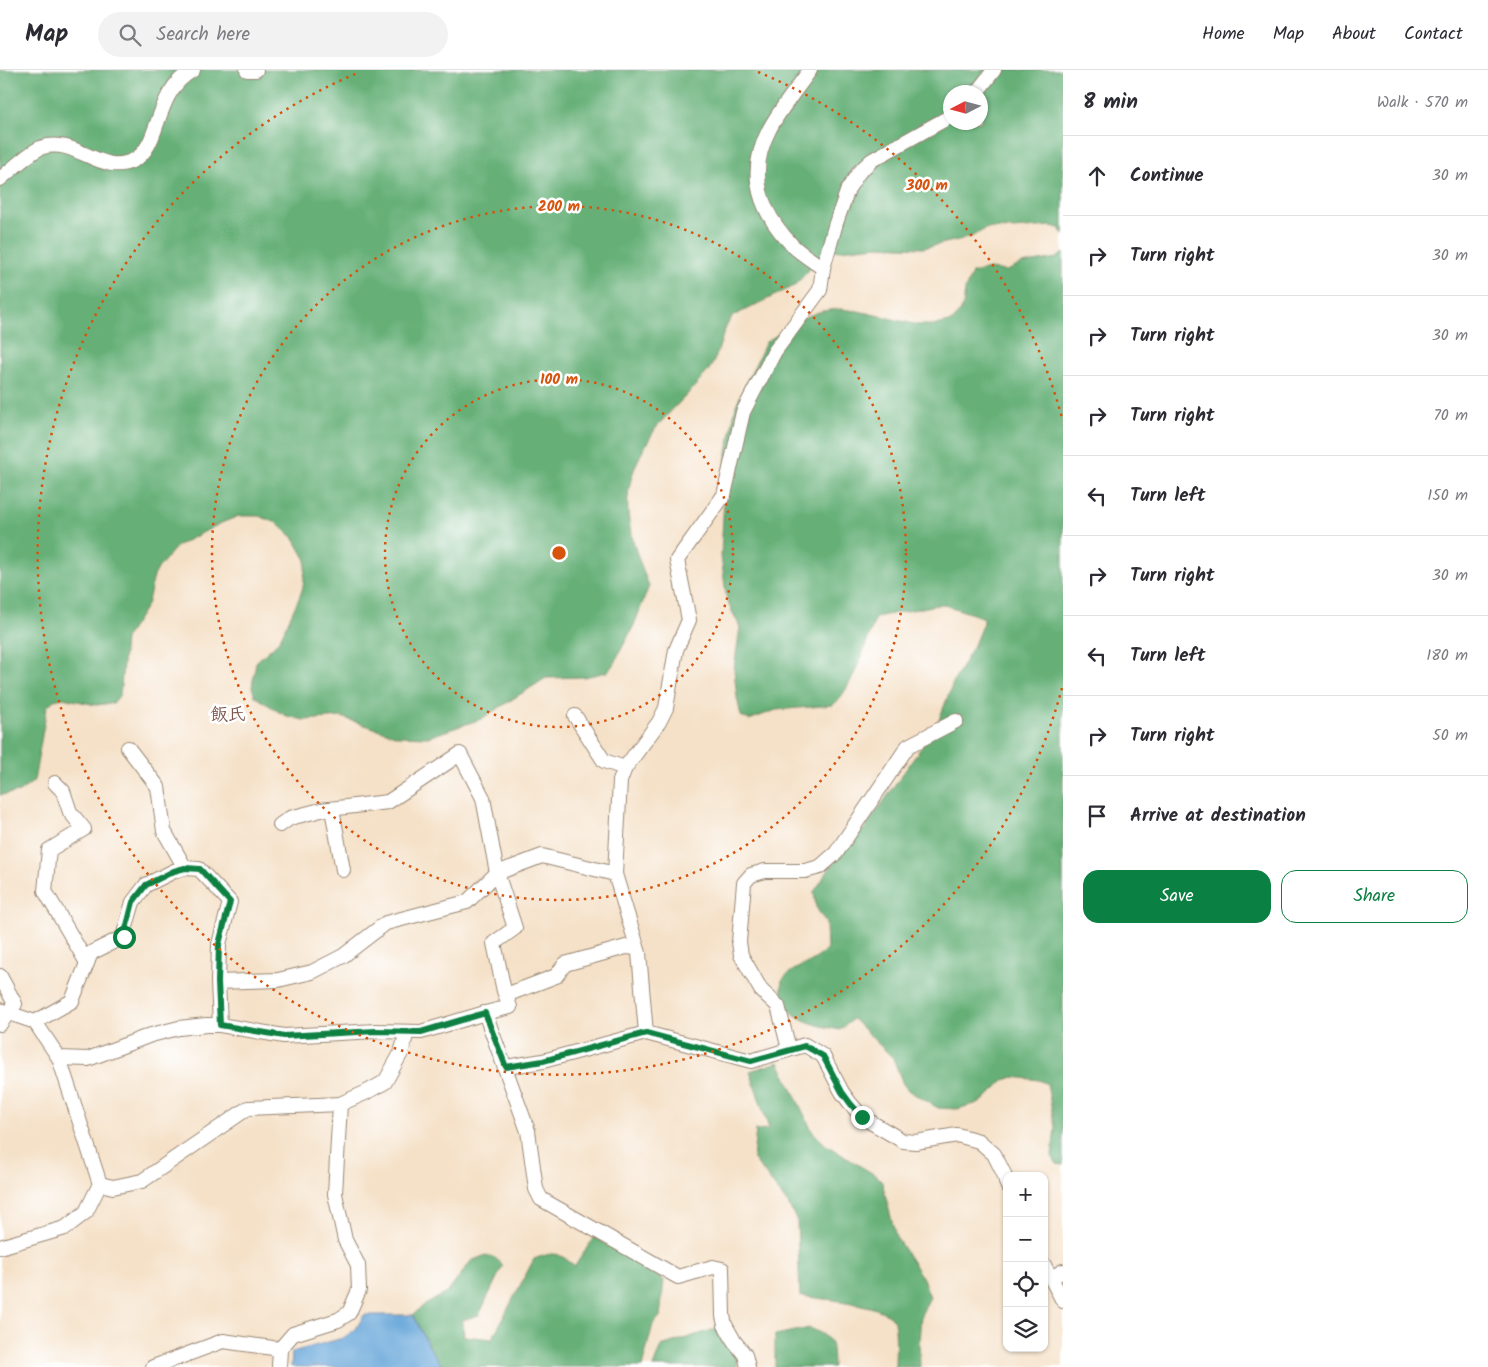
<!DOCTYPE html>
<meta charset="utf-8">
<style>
:root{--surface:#fff;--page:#f2f2f3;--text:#2b2b33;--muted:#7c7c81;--line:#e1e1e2;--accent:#0b8043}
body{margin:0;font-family:Kalam,"Klee One",sans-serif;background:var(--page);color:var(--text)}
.controls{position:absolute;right:15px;bottom:15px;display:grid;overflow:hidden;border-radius:10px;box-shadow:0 1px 4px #0004}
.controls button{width:45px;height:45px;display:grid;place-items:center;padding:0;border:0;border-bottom:1px solid var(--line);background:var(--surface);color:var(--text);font:25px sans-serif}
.compass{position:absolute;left:943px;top:15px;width:45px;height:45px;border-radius:50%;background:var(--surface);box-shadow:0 1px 4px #0004;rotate:264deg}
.stop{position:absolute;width:15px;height:15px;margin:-11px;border:4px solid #0b8043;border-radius:50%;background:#fff}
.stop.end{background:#0b8043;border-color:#fff;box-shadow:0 1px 5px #0008}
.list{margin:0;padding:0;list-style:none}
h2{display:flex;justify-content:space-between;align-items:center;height:65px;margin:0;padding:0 20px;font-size:21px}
h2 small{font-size:16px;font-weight:400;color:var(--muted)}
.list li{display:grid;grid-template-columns:32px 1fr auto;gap:15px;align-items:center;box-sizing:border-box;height:80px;padding:0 20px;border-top:1px solid var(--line)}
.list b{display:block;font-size:19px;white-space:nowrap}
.list em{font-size:16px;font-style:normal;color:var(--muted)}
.actions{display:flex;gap:10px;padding:15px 20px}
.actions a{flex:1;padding:11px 0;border:1px solid var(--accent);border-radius:15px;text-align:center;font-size:18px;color:var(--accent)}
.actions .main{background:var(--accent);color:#fff}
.icon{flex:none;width:28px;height:28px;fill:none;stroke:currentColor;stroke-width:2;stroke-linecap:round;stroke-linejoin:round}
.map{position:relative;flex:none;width:1063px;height:1297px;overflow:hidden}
header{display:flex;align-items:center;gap:30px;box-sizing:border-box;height:70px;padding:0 25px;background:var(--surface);border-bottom:1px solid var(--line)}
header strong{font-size:24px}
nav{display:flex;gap:28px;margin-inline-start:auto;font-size:18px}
.search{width:350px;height:45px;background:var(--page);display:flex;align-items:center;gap:12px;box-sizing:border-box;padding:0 18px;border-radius:28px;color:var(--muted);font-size:19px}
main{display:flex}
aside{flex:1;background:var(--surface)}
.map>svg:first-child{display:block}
.forest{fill:#66b078;stroke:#506d4b;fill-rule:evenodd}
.water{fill:#66a6d9;stroke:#50687c}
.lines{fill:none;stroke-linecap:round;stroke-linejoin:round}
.minor-casing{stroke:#988673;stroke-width:16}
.minor{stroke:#fff;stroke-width:14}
.route{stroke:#0b8043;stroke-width:6}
.ring{fill:none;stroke:#d7540e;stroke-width:2.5;stroke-dasharray:2.5 5}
.labels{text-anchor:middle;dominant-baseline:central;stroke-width:5;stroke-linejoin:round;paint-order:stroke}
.quarter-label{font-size:18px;font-weight:bold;fill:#7e564c;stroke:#fff}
.centre{fill:#d7540e;stroke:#fff;stroke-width:2.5}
.ring-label{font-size:15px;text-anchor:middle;font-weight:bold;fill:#d7540e;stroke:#fff;stroke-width:5;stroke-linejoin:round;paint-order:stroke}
</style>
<header>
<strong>Map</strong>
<div class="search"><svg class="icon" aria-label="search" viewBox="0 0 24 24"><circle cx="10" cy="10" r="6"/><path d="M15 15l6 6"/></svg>Search here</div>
<nav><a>Home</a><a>Map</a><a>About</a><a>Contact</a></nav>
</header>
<main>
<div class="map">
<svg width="1063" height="1297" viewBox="0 0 1063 1297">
<rect width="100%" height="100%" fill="#fff"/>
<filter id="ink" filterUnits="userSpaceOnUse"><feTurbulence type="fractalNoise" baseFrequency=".02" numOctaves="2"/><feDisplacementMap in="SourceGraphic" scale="10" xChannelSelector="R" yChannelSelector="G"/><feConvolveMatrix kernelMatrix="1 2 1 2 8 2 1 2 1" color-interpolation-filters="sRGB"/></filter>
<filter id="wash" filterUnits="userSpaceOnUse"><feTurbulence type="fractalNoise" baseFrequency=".0096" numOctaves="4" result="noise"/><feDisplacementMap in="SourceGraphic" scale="20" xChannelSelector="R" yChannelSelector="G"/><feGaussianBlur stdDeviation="1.12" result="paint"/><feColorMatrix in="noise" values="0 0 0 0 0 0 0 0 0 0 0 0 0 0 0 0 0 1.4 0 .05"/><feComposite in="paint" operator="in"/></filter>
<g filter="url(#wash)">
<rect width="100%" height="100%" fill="#f5e1c8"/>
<g class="forest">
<path d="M0 0H1063V164L1059 158 1051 156 1013 159 987 158 971 167 923 178 877 176 830 181 821 187 794 216 733 246C720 261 721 284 708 301 693 320 675 336 659 354 653 361 649 370 645 377 615 427 629 465 649 516L634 555 613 595 607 602 584 607 546 608 481 649 428 667 398 666 341 647 304 650 287 646 279 642 255 626 252 617 256 592 275 575 281 567 300 526 303 517 306 490 293 467 277 453 259 446H239L221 453 177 476 159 497 154 506 147 535 125 569 121 618 119 626 113 633 96 635 63 628 54 630 47 637 34 711 19 722 0 725ZM951 22H981V52H951Z"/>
<path d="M1063 183V1095L1057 1094 1052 1086 1055 1057 1047 1014 1039 1010 1013 1007 1004 1010 984 1030 975 1034 957 1039 938 1038 909 1021 903 1014 893 988 853 949 840 960C820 956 791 951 783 930 781 924 782 916 782 910 794 895 815 894 827 879L826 853 816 837 814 822 838 786 865 758 937 655 953 613 974 575 985 548 942 534 876 547C866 571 853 619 833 635L776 640 749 650 741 646 737 628 734 599 740 557 727 531 721 486 726 388 736 335 766 272 805 247 822 241 839 239 858 241 918 255H936L953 251 963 237 965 220 972 203 989 199 1007 201 1022 194 1057 188Z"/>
<path d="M779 992 812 1061 826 1075 875 1105 882 1112 896 1167 923 1209 930 1227 921 1245 919 1272 920 1297H895C895 1287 897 1257 893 1250 884 1233 820 1229 800 1226L797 1151 788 1134 753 1088 756 1060 769 1059 750 1001Z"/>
<path d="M594 1167 664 1210 660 1247 653 1254 642 1297H443L428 1275 413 1245 423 1236 448 1222 471 1191 486 1185 495 1188 503 1195 479 1245 462 1250 464 1266 492 1269 534 1189C556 1181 557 1182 575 1196Z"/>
<path d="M810 1258C834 1269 832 1271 833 1297H775V1265Z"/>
<path d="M712 1260H720L736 1282 737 1297H653L661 1276Z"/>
</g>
<path class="water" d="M364 1245H413L428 1275 443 1297H291L292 1282 343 1268 356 1259Z"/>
</g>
<g filter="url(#ink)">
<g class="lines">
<defs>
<g id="minor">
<path d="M247 0H256"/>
<path d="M810 0C797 19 779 40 769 60 746 104 760 142 792 175 801 184 813 191 823 198"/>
<path d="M977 22 994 0"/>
<path d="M0 109C10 101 32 80 43 77 76 67 102 107 134 90 162 75 153 22 193 0"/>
<path d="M575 646 604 691 625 698"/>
<path d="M128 678 158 717 164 761 185 798"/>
<path d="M55 713 63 721 70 742 84 759 49 780 45 821 87 893"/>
<path d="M332 739 343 800"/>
<path d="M280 755 290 748 321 740 388 732 460 684 483 728 497 803 515 858 494 873 504 921 510 937 485 943"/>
<path d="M0 906 15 934 0 954"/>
<path d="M218 912 278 910 312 902 343 886 386 853 467 832 497 803 542 786 615 804"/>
<path d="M506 925 556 906 565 894 626 877 637 878"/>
<path d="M0 940 35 952 59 988 100 1114 86 1142 65 1158 0 1177"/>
<path d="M35 952 72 931 91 883 123 867 133 832 146 815 174 801 185 798 199 799 230 832 219 874 218 912 220 955"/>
<path d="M646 963 639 883 615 804 620 711 625 698 659 652 666 638 676 580 689 550 677 490 724 425 743 342 775 281 820 220 823 198 836 153 848 119 859 102 872 90 951 46"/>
<path d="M789 979 778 936 761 920 741 885 739 872 744 813 751 805 765 801H805L820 797 836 783 908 676 956 651"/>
<path d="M59 988 88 989 151 965 179 958 206 955H220L284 966 376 961 421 962 485 943 528 1061 536 1119 541 1129 678 1207 713 1197 722 1199 723 1246 725 1255 734 1271 745 1285 748 1297"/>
<path d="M506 997 543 991 646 963 751 991 805 975 823 986 842 1022 850 1033 862 1047 903 1071 916 1072 957 1065 979 1071 994 1084 1004 1104 1007 1115"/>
<path d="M100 1114 113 1117 142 1111 248 1038 340 1034 365 1023 385 1012 401 983 407 962"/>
<path d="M1044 1195 1063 1231"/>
<path d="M1051 1208 1063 1201"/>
<path d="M153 1297 223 1271 280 1279"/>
<path d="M279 1297 280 1279 293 1264 338 1250 349 1243 359 1220 358 1195 345 1170 335 1124 340 1034"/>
</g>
</defs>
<use href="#minor" class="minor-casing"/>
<use href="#minor" class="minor"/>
</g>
</g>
<g class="lines" filter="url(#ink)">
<path class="route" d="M124 867 133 832 146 815 174 801 185 798 200 799 230 832 219 874 218 912 220 955 284 966 376 961 421 962 485 943 506 997 543 991 646 963 751 991 805 976 823 986 842 1022 850 1033 862 1047"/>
</g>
<g class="ring">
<circle cx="559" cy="483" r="174"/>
<circle cx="559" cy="483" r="347"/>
<path d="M1062 618A521 521 0 1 1 360 2M758 2A521 521 0 0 1 1062 348"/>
</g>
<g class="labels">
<g class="quarter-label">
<text x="228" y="645">飯氏</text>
</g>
</g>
<circle cx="559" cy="483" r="8" class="centre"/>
<g class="ring-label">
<text x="927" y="120">300 m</text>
<text x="559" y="141">200 m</text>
<text x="559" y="314">100 m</text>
</g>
</svg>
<div class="controls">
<button>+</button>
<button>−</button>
<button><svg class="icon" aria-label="locate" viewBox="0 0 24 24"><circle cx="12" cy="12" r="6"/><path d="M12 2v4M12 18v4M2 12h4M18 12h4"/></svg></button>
<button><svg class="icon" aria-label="layers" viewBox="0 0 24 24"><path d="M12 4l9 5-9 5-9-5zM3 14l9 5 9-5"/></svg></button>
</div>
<svg class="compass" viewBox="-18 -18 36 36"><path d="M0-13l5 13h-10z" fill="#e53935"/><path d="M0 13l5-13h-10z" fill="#7c7c81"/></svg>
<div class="stop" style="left:124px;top:867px"></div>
<div class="stop end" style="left:862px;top:1047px"></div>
</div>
<aside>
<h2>8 min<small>Walk · 570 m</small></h2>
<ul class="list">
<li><svg class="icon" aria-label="ahead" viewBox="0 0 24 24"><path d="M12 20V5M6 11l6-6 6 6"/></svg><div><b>Continue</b></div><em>30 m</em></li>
<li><svg class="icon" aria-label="right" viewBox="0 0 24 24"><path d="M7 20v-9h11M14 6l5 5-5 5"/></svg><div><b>Turn right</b></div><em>30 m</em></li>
<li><svg class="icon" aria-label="right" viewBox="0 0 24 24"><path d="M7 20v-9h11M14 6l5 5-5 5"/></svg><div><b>Turn right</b></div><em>30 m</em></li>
<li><svg class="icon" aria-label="right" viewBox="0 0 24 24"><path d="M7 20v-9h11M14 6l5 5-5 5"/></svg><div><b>Turn right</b></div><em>70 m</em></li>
<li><svg class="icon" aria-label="left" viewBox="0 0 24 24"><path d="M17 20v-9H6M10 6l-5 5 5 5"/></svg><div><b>Turn left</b></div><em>150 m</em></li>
<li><svg class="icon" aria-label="right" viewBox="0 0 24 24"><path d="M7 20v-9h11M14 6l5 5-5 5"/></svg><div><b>Turn right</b></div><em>30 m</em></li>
<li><svg class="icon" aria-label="left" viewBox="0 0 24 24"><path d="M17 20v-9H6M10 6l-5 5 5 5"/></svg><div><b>Turn left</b></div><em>180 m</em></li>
<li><svg class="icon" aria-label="right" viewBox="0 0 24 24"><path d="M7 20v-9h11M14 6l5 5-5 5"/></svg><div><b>Turn right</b></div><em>50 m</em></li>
<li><svg class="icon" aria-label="arrive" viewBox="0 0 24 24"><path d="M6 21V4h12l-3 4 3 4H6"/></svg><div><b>Arrive at destination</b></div></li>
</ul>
<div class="actions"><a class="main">Save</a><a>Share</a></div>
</aside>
</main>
